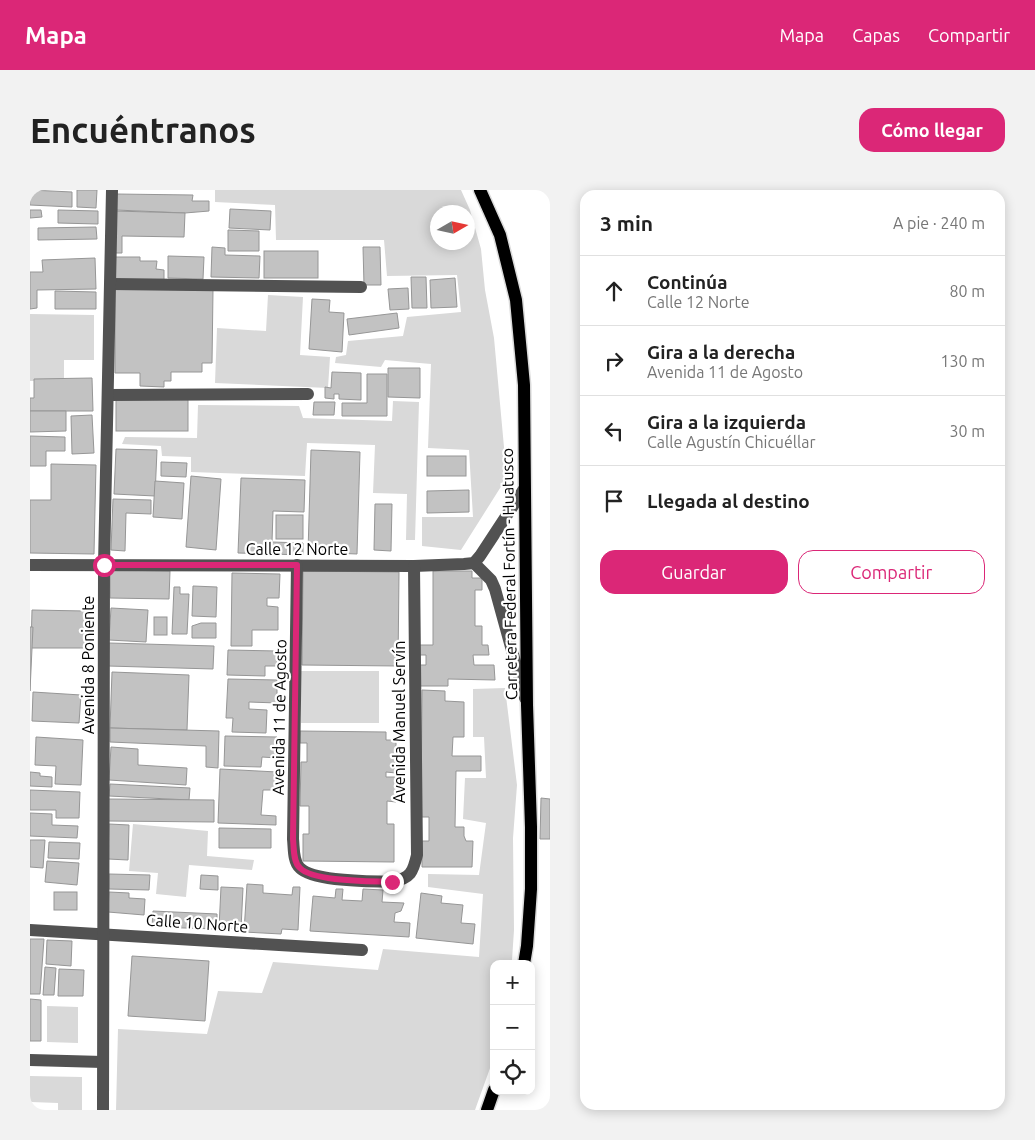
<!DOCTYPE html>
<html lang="es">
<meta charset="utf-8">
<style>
:root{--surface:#fff;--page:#f2f2f2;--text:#222;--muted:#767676;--line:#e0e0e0;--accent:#db2777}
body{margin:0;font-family:Ubuntu,sans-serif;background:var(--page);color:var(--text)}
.controls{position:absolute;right:15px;bottom:15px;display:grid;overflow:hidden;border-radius:10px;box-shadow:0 2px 12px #0003}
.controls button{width:45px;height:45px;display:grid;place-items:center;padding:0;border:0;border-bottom:1px solid var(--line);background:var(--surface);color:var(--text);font:25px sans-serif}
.compass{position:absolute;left:400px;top:15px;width:45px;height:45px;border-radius:50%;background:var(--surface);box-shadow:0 2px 12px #0003;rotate:81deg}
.stop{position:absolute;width:15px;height:15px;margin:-11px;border:4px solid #db2777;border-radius:50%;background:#fff}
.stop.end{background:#db2777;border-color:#fff;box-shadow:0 1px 5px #0008}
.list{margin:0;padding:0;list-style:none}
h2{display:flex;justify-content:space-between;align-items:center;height:65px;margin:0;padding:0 20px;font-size:21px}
h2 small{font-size:16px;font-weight:400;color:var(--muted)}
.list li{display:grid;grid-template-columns:32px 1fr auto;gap:15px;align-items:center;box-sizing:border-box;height:70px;padding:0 20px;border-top:1px solid var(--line)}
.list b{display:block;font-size:19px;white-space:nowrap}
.list p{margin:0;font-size:16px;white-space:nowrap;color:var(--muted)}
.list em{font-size:16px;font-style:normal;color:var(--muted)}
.actions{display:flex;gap:10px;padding:15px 20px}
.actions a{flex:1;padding:11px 0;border:1px solid var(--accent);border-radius:15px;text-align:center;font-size:18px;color:var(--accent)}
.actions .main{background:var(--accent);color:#fff}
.icon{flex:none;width:28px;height:28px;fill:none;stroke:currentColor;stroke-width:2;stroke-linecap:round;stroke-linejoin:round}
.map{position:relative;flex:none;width:520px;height:920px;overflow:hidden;border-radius:15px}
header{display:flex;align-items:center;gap:30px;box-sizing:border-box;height:70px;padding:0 25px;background:var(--accent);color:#fff}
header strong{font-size:24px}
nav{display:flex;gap:28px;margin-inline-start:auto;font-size:18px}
.intro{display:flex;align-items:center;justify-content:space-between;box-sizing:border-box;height:120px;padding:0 30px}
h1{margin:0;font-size:35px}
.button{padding:12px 22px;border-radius:15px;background:var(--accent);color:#fff;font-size:18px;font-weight:700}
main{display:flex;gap:30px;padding:0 30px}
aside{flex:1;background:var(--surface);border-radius:15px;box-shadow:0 2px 12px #0003}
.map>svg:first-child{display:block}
.green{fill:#d9d9d9;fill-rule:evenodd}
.building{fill:#c2c2c2;stroke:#969696}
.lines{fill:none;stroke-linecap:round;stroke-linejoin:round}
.major-casing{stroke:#dbdbdb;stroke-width:15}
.minor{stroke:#525252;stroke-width:12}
.major{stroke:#000;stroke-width:12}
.route{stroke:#db2777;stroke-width:6}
.labels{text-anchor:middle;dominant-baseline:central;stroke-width:4.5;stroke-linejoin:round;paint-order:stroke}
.street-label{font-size:16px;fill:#000;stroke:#fff}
</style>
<header>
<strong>Mapa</strong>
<nav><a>Mapa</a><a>Capas</a><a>Compartir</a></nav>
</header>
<div class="intro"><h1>Encuéntranos</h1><a class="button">Cómo llegar</a></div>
<main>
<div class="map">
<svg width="520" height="920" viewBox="0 0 520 920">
<rect width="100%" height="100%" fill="#fff"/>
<g class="green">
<path d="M185 0H431L440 20 451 59 455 100 464 148 476 279 472 295 431 360 392 356V327H443L439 260 398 258 401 174 355 170 351 177 305 173 306 167 316 165 318 151 373 146 377 127 431 122 427 85 357 86 354 50H246L245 15 185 12ZM408 22H438V52H408Z"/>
<path d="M238 105 273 107 270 165 300 167 298 198 185 193 187 138 236 141Z"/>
<path d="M0 124 64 125V170H34V191H0Z"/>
<path d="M363 211 389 212 385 350H376L377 304 343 303 345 255 277 253 275 286 161 282V267L132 266 131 256 92 254 95 247 167 248 168 215 269 216 273 228 362 231Z"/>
<rect x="271" y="481" width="78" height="52"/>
<path d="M475 498 487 595 483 648 484 740 482 770V774H464V867L445 920H86L88 839 177 844 188 801 232 803 243 772 348 780 353 759 449 767 453 704 398 697V684L449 685 456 633 433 629 435 588H456L454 547H443V499Z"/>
<path d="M103 634 178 641 177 666 224 670 222 680 159 675 156 707 126 704 128 683 99 681Z"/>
<path d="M17 816 48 817V853L17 852Z"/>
<path d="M0 886 52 887V920H28V913L1 912 0 920Z"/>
</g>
<g class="building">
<path d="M0 0 42 2V17L0 15Z"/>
<path d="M47 0H67L66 18 47 17Z"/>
<path d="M86 4 163 5 162 11H179V21L155 23 86 20Z"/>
<path d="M200 19 241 21 240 40 199 38Z"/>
<path d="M0 20H11L12 27 0 28Z"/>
<path d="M28 20 68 21V34L28 33Z"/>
<path d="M85 21 155 23 154 47 92 46V63H84Z"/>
<path d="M66 37 67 49 8 50V38Z"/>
<path d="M198 40 229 41V61H198Z"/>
<path d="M182 57 195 58V65L230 66 229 88 181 87Z"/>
<path d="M333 57H350L351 95H334Z"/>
<rect x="234" y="61" width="54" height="27"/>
<path d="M138 66 174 67 173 89 138 88Z"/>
<path d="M85 67H110V71H127L126 79 134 80V90L85 89Z"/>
<path d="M65 68 66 99 7 100V118L0 119V82H13L12 70Z"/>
<path d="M381 87H396L397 118H382Z"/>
<path d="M425 88 427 117 401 118 400 90Z"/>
<path d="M378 98 379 119 360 120 358 99Z"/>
<path d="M85 99 183 100 182 173H172V182H141V191H134V197L110 196V183H85Z"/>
<path d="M25 101 66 102V119H25Z"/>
<path d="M282 109 300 110 299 122 314 123 312 162 279 159Z"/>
<path d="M367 123 369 138 319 145 317 129Z"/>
<path d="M358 178H390V208L358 207Z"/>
<path d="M302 182 331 183V210L309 209V204H304V209L295 208V197L301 198Z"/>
<path d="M337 184H357V226H312V213H337Z"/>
<path d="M62 188 63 221H0V208H4V189Z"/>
<rect x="86" y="209" width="72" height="32"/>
<path d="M284 212H305L304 225H283Z"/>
<path d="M0 221H36V241L0 242Z"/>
<path d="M62 225 64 263 42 264 41 226Z"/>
<path d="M0 246 35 247V261H16V276H0Z"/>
<path d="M86 259 127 260 125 306 84 304Z"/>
<path d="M281 260 330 262 327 364 278 362Z"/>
<rect x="397" y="266" width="39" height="20"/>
<path d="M131 272 157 273 156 287 131 286Z"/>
<path d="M21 274 66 275 64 364 0 363V310H21Z"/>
<path d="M161 286 191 289 186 360 156 357Z"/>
<path d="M211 288 275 290 274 322 243 321 242 352 273 353V365L208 363Z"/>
<path d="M125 291 154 293 152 329 123 327Z"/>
<path d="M439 300V322L397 323V301Z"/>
<path d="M83 309 121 310V324L96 323 95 361 81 360Z"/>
<path d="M345 314H362L361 361 344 360Z"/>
<rect x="246" y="325" width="27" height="24"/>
<path d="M80 380 140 381 139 409 80 408Z"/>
<path d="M273 381 369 382 368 476 272 475Z"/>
<path d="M403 381H442V388H452V400H445V436H452V455H458L459 465H443L444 475H464L465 490 418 489V496H387V475H396V465H387V455H403Z"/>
<path d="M202 383 250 384 249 408H237V416L248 417V440H222V456H201Z"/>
<path d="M163 396 187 397 186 427 162 426Z"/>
<path d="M144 397H150V404H159L157 444H142Z"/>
<path d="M81 418 118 420 116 452 79 450Z"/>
<path d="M2 420 55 421V458H1Z"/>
<rect x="124" y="427" width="13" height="18"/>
<path d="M171 433H186V448H162V436Z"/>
<path d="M0 437H3L0 501Z"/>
<path d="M79 453 184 456 183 479 78 476Z"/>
<path d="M198 460 247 461V476H235V486L197 485Z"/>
<path d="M82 482 159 485 157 540 80 538Z"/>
<path d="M198 489 247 490V513L219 512V519L237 520 236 543 202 542 203 528H196Z"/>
<path d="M392 500 415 501V511L434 512V547H423L422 566H451V581H426L425 637H434V646L436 651H443L442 677H392V651H399V627H391Z"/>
<path d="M3 502 51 505 49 533 2 531Z"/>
<path d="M80 538 189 541 188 578 176 577V556L80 552Z"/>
<path d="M270 541 356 542V550H366V583L356 582V587H367L366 612 357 611V634H364V672L273 671V644H279V616H270L271 572H277V553H270Z"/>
<path d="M195 546 247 547V568L232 567 231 577 194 576Z"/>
<path d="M6 547 53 550 51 595 25 594 26 576 5 575Z"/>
<path d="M81 557 108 559V575L157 578 156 595 79 590Z"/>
<path d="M190 579 247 582V600H233L231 625 246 626V635L188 633Z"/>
<path d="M0 582 10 583V586L22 587V597L0 596Z"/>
<path d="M80 594 160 598 159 610 79 606Z"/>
<path d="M0 600 50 602 49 628H26V620H0Z"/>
<path d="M511 608 520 609V649H510Z"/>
<path d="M78 609 184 610V632L78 631Z"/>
<path d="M0 623 22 624V635L48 636 47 648 0 646Z"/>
<path d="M79 634 99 635 98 670 78 669Z"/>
<path d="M189 638 241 639V658H189Z"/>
<path d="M0 650H15L13 678 0 677Z"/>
<path d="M19 652 50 653 49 669 18 668Z"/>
<path d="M17 671 49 673 47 695 15 692Z"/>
<path d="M79 684 120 685 119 700 79 699Z"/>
<path d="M171 685 188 686V700L170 699Z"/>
<path d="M217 694 233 695V703L262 705 263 697H270L268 740 252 739 251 744 214 742Z"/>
<path d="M191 697 213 698 211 739 189 738Z"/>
<path d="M306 699H313L312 710 332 711 333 699 353 700 352 712 374 713 371 721 365 723 364 732 380 733 379 747 280 741 283 706 305 708Z"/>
<rect x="24" y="702" width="23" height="18"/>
<path d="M79 702 99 703V708L115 709 114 725 78 722Z"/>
<path d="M391 703 412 706 411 713 433 715 431 733 445 734 443 754 386 748Z"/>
<path d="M123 721 187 724V739L122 737Z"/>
<path d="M0 749H14L10 804H0Z"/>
<path d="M17 750 42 751 41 776 16 774Z"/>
<path d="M102 766 179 771 175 831 98 826Z"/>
<path d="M15 777 26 778 24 805H13Z"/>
<path d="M29 779 54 780 53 806H28Z"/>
<path d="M0 809 11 810V851H0Z"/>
</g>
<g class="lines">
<defs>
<g id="major">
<path d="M450 0 470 45 486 110 494 195 497 515 501 637V699L497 756 494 774"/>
<path d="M457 920 464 900"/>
</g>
</defs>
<use href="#major" class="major-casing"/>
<g class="minor">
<path d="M81 94 331 97"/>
<path d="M78 205 278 204"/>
<path d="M444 373 461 390 465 399 495 508"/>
<path d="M0 375 384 376 434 374 444 373 450 366 494 299"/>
<path d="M267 375 263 649C264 658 263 672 270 678 284 692 342 691 362 692 381 688 383 682 387 665L384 376"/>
<path d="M0 740 332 760"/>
<path d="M0 870 73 872"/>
<path d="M73 920 74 375 82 0"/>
</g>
<use href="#major" class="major"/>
</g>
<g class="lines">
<path class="route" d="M74 375H267L263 649C264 658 263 672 270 678 284 692 342 691 362 692"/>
</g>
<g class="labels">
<g class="street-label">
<text x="267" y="359">Calle 12 Norte</text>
<text transform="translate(479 384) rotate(-91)">Carretera Federal Fortín - Huatusco</text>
<text transform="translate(58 475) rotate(-90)">Avenida 8 Poniente</text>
<text transform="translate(249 527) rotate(-89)">Avenida 11 de Agosto</text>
<text transform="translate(369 532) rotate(-90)">Avenida Manuel Servín</text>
<text transform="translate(167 733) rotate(4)">Calle 10 Norte</text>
</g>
</g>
</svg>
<div class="controls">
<button>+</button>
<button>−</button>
<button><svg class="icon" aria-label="locate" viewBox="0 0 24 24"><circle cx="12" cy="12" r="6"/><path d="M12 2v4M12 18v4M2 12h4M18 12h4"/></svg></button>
</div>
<svg class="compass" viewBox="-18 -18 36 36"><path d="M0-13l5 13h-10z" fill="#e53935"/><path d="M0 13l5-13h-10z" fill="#767676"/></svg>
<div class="stop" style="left:74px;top:375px"></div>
<div class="stop end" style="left:362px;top:692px"></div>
</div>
<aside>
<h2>3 min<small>A pie · 240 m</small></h2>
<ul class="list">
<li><svg class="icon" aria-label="ahead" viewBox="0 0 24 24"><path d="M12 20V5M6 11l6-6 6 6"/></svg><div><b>Continúa</b><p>Calle 12 Norte</p></div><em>80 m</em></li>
<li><svg class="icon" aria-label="right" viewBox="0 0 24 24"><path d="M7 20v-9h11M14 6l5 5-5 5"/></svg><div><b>Gira a la derecha</b><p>Avenida 11 de Agosto</p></div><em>130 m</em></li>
<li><svg class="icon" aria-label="left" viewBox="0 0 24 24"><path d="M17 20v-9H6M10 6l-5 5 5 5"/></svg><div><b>Gira a la izquierda</b><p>Calle Agustín Chicuéllar</p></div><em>30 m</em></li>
<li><svg class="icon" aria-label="arrive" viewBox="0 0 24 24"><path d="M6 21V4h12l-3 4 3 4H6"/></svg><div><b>Llegada al destino</b></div></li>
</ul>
<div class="actions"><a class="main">Guardar</a><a>Compartir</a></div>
</aside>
</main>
